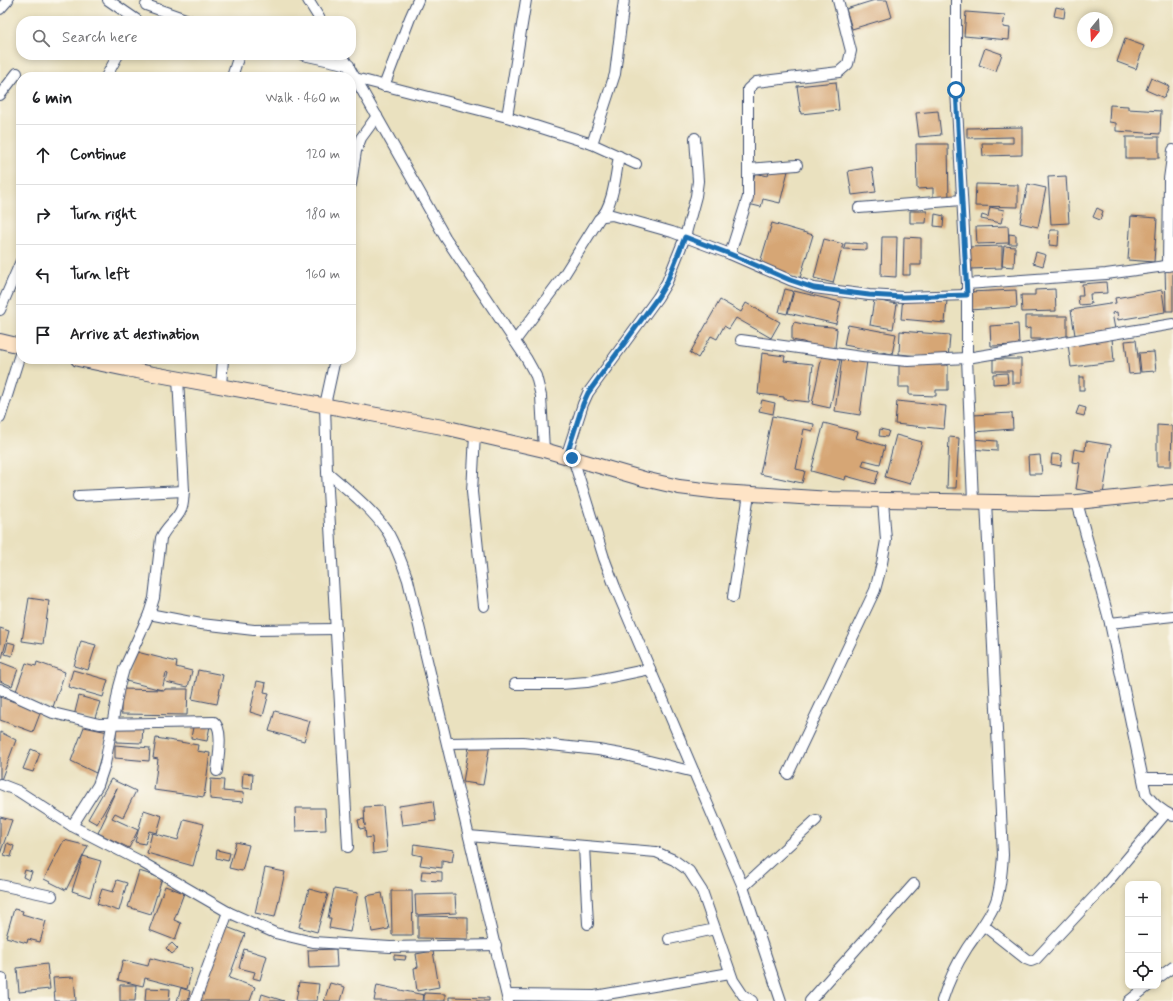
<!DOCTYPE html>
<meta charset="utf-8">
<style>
:root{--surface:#fff;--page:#f2f2f2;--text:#202124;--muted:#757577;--line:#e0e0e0}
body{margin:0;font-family:Mynerve,sans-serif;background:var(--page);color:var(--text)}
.controls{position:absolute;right:12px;bottom:12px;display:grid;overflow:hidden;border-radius:8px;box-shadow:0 2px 6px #0003}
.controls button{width:36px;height:36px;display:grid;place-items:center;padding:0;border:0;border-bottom:1px solid var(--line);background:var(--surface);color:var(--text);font:20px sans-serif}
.compass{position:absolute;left:1077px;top:12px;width:36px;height:36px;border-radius:50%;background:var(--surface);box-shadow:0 2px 6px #0003;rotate:198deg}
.stop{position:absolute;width:12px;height:12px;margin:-9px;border:3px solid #1f6fb2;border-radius:50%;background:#fff}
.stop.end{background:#1f6fb2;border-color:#fff;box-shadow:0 1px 4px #0008}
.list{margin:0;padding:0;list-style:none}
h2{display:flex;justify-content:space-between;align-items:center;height:52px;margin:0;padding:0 16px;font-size:17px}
h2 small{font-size:13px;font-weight:400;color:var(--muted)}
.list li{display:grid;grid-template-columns:26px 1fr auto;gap:12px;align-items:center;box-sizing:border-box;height:60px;padding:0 16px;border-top:1px solid var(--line)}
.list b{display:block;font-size:15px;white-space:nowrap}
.list em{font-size:13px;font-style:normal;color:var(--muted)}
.icon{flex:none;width:22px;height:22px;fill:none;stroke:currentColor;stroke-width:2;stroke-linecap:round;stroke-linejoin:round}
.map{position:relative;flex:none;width:1173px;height:1001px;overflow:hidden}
.search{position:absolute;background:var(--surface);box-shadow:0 2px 6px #0003;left:16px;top:16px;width:340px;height:44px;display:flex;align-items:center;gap:10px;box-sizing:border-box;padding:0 14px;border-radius:16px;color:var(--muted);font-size:15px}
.panel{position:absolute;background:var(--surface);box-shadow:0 2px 6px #0003;left:16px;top:72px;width:340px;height:292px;border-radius:16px}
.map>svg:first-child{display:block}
.building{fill:#d6a675}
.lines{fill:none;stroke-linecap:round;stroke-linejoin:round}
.street-casing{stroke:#3a4a6d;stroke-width:12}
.secondary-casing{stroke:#3a4a6d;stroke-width:16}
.street{stroke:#fff;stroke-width:10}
.secondary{stroke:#fee4c6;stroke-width:14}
.route{stroke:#1f6fb2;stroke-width:5}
</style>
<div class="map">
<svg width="1173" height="1001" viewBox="0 0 1173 1001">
<rect width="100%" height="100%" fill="#fbf7ec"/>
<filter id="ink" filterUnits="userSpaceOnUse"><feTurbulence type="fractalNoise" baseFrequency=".025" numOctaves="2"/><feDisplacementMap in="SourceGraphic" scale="8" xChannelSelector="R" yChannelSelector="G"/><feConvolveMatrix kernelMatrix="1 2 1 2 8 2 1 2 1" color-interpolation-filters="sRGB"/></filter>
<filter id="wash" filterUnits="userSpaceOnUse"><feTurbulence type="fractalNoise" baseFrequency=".012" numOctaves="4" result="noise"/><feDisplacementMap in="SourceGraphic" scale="16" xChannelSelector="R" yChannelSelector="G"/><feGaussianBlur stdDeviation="0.9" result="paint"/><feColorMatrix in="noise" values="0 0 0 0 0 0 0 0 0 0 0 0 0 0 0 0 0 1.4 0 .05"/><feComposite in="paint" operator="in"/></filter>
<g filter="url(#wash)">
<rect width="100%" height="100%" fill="#eae1bf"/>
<g id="blocks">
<g class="building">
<path d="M875 0H887L892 17 852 29 846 9Z"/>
<path d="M1056 7 1065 9 1064 18 1054 16Z"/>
<path d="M966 12 1005 15 1003 27 1010 28 1009 40 964 36Z"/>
<path d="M1107 24 1111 25 1107 39Z"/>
<path d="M1125 39 1144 46 1136 69 1117 62Z"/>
<path d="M985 48 1002 54 996 71 979 65Z"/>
<path d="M1151 78 1169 86 1164 98 1146 90Z"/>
<path d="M836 82 839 110 801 114 797 86Z"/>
<path d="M1110 105 1128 106V109L1161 111 1160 134 1116 131V123L1109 122Z"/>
<path d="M938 111 941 135 919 137 916 113Z"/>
<path d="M1022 127V155L983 156 982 143H1013V137L967 138V128Z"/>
<rect x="1126" y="137" width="33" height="21"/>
<path d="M916 144H948L949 203H933V188L917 189Z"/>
<path d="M770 167 788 171 780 203 763 199 761 207 748 204 755 173 768 176Z"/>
<path d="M872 167 876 192 852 195 848 171Z"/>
<path d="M1066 176 1069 223 1051 224 1048 177Z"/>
<path d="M976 184 1018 185V207L975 206Z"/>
<path d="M1028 184 1046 188 1038 227 1020 223Z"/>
<path d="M990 207 1004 210 1001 223 981 219 982 215 988 217Z"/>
<path d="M1097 208 1103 211 1100 220 1093 217Z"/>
<path d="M910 211H927L926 223H910Z"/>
<path d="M935 214 944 216 943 227 934 226Z"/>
<path d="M1131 216 1157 218 1154 262 1128 260Z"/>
<path d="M772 223 813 235 800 278 759 266Z"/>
<path d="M1008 226 1009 243 977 244 976 227Z"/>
<path d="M1050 230H1059L1058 246 1049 245Z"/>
<path d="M1009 234 1016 235V244H1009Z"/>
<path d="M882 237H897L896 277 881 276Z"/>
<path d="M904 237 921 238V265H910V275H903Z"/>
<path d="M824 239 843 244 833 283 814 278Z"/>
<path d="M845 243 867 244V250L844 249Z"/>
<path d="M1002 246V268L969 269 968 247Z"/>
<path d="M1004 246 1015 247 1014 267 1002 266Z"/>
<path d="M1036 252 1046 255 1043 266 1033 263Z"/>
<path d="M1173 264V311H1166L1165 265Z"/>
<path d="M1106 282 1107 293 1090 294 1091 304 1079 305 1078 296H1083L1082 284Z"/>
<path d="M785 289 793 291 787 314 779 312Z"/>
<path d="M1055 289 1056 311 1022 312 1021 295H1035V290Z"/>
<path d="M1016 290 1017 307 969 310 968 292Z"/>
<path d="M1162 290 1165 312 1118 320 1117 312 1112 313 1115 329 1075 335 1071 310 1116 303 1115 298Z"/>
<path d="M794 291 841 302 836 324 788 313Z"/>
<path d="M903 296 947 300 945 323 901 319Z"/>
<path d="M720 300 741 312 746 303 780 322 771 338 736 318 729 329 724 326 717 339 711 336 698 358 690 353Z"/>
<path d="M874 300 897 304 893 329 870 325Z"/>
<path d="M1025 316H1067V339H1030V328L1025 329Z"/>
<path d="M794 322 807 325 832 327 837 329 835 348 816 347 803 342 792 340V327Z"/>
<path d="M1018 324 1019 345 991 346 990 326Z"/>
<path d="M848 325 896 334 892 354 844 345Z"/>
<path d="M900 331 950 335 948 359 899 354Z"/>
<path d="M1112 338 1114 362 1071 367 1068 344Z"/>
<path d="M1136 340 1140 373 1129 374 1125 341Z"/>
<path d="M1154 352 1156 371 1141 372 1139 353Z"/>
<path d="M762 353 785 356 784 361 813 364 809 402 784 399V397L758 394Z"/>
<path d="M822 356 840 360 830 408 812 404Z"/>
<path d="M842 358 867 361 860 415 835 411Z"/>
<path d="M993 359H1021V383H1012V371H993Z"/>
<path d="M899 364 948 365V390H936V396L909 395V387H899Z"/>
<path d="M1007 373 1008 383 993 384V374Z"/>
<rect x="1079" y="377" width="5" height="13"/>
<path d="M762 400 775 403 773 414 759 411Z"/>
<path d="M897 401 946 406 944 429 895 424Z"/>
<path d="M1079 406 1086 408 1084 416 1076 414Z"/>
<path d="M1012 413 1013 429 973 432V415Z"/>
<path d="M772 416 814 424 813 431 804 429 796 469 805 471 802 483 760 474Z"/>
<path d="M824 423 858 432 856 438 885 446 880 464 864 460 862 466 879 471 875 484 846 476 845 480 811 471Z"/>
<path d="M1157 425 1172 426 1171 466H1157Z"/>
<path d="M880 429 889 431 887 437 879 436Z"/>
<path d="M896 435 922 442 910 484 885 477Z"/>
<path d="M949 437 959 438 956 488H947Z"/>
<path d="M971 439 997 441V451L970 449Z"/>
<path d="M1086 441 1111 445 1103 494 1076 489 1080 463 1072 462 1074 449 1085 451Z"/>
<path d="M1052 454 1062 455 1061 466 1051 464Z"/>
<path d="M1040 455 1042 474H1029L1028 456Z"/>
<path d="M29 598 49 601 43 644 22 641Z"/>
<path d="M0 628 9 631 2 658 0 657Z"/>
<path d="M81 641 96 645 88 670 74 666Z"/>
<path d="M8 642 15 644 12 656 5 654Z"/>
<path d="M133 651 177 662 176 667 192 671 188 687 166 682 168 674 166 673 162 690 126 681Z"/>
<path d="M0 662 18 669 12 686 0 681Z"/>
<path d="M37 662 65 672 53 707 15 694 26 663 36 666Z"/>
<path d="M73 670 108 680 103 697 68 687Z"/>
<path d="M198 670 223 675 217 704 192 699Z"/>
<path d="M257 681 266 683 264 692 269 693 263 716 250 712Z"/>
<path d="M121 689 165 690V689H188L187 715 121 714Z"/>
<path d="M79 696 100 702 94 721 74 716Z"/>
<path d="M0 697 41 711 33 732 0 720Z"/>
<path d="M275 711 310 721 304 741 269 731Z"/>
<path d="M194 722 210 726 207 741 191 738Z"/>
<path d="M116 725 143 726 142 743 116 742Z"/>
<path d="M84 727 108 732 96 773 71 761Z"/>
<path d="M0 732 16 740 1 780 0 779Z"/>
<path d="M156 738 198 745 197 751 210 753 204 797 154 790 158 759 153 758Z"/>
<path d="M470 741 490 744 483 785 463 782Z"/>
<path d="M115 745 150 748 149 761 115 758Z"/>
<path d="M31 749 40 753 33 772 23 769Z"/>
<path d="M243 773 253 774 252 789 242 788Z"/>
<path d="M111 779 136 791 123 817 115 813 112 818 138 830 129 848 98 833 107 814H105L117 788 97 824 88 819Z"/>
<path d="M211 779 224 780 223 791 244 793 243 802 210 799Z"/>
<path d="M433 801 436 821 402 825 399 806Z"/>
<path d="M383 806 387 852 373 854 372 837 366 838 365 828 360 829 358 820 364 819 365 826 364 807Z"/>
<path d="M295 808H325L326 830 296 831Z"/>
<path d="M144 810 162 816 157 833 149 831 145 844 135 842Z"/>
<path d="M0 817 12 820 0 854Z"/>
<path d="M184 819 204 824 193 866 147 853 152 833 178 840Z"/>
<path d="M64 840 88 846 66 890 44 879Z"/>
<path d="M236 842 249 845 242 871 229 868Z"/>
<path d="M7 843 14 846 11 857 4 855Z"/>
<path d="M414 844 454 850 452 862 442 860V868L420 865 422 856 413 854Z"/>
<path d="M217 850 230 853 228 861 216 858Z"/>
<path d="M83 856 101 861 90 897 72 891Z"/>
<path d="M265 868 285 872 275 917 255 913Z"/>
<path d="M25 870 32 872 29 880 23 877Z"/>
<path d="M139 871 162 878 151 914 128 907Z"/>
<path d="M422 871 442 872V881L421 880Z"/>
<path d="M117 880 127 883 119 911 97 904 102 889 113 892Z"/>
<path d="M165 886 184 893 174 920 181 923 175 940 149 930Z"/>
<path d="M309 889 328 894 317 932 299 927Z"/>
<path d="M334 889 358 893 350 932 329 928 331 918H328Z"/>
<path d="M391 891H412L413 935H392Z"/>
<path d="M382 893 389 929 372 932 366 896Z"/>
<path d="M455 894 456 913 416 915 415 895Z"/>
<path d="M14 909 23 911 22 914 46 921 40 942 28 939 27 943 6 937Z"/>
<path d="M418 916 468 917V939L418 938Z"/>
<path d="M224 926 245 934 229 978 255 987 250 1001H196Z"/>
<path d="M172 943 178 949 172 954 166 948Z"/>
<path d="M244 949 267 956 260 980 253 978 255 972 239 968Z"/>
<path d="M336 949 337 967 309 968 308 950Z"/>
<path d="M433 951 439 987 417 991 414 968 418 967 416 954Z"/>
<path d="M394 955 406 956 405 960 394 959Z"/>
<path d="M150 958 192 969 187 989 145 978 143 986 118 980 123 960 148 966Z"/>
<path d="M47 964 50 989 19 992 17 968Z"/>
<path d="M74 977 76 1001H55L53 978Z"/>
<path d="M299 982 319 984 317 1001H296Z"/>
<path d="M330 983 345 987 341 1001H324Z"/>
<path d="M120 985H136L135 1001H120Z"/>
<path d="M377 985 424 995 423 1001H374Z"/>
<path d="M146 988 170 989 169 1001H145Z"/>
<path d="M181 988 190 991 188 1001H177Z"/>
<path d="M424 993 445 994V1001H424Z"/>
<path d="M262 994 284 1001H260Z"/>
<path d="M449 997 489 998V1001H449Z"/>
</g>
</g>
</g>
<g filter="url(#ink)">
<use href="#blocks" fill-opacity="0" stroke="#3a4a6d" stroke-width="1"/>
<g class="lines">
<defs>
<g id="street">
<path d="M108 0 137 20"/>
<path d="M308 0 321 21"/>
<path d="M956 0V90L967 284V358L973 501"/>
<path d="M146 5 191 21"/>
<path d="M0 9 8 0"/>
<path d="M303 55 349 65"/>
<path d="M342 55 445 237 526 358 536 376 541 396 544 450"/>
<path d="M106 77 118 55"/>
<path d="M232 77 239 55"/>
<path d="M355 78 507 117 592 144 636 164"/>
<path d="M384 86 410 18 418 0"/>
<path d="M0 95 17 73"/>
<path d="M507 117 526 0"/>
<path d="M592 144 615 74 624 0"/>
<path d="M749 169 797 165"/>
<path d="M351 184 356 151 361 138 377 116"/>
<path d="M859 208 962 200"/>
<path d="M604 216 612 215 672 232 730 254 790 280 814 288 869 295 903 297 967 295"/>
<path d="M730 254 748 197V89L756 82 839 72 848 64 851 51 838 0"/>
<path d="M1168 266 1169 179 1173 150"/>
<path d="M967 284 1106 274 1173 265"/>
<path d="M0 310 21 261"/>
<path d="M741 340 862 357 908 361 967 358 1173 324"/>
<path d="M515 341 564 275 599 219C613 209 616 173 619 156"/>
<path d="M335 359 325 405 327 472 348 847"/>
<path d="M221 386 223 359"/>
<path d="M0 418 21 351"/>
<path d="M475 434 472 492 484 606"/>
<path d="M566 457 583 404 588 393 658 297 667 282 685 237 696 196 698 181 695 138"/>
<path d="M573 458 604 558 615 587 743 887 781 1001"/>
<path d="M327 472C348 490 371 508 387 531 396 546 402 563 408 580L508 1001"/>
<path d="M78 496 184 491"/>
<path d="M1077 502 1110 623 1146 794C1154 804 1161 811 1173 816"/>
<path d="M733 597 749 494"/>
<path d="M149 614 201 624 254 630 336 629"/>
<path d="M1110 623 1173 616"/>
<path d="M515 684H561L587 682 650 669"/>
<path d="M0 689 53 713 99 724 214 722C224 729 218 759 217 771"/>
<path d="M447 743 523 742 598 750 621 754 694 772"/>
<path d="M788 774 875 590 882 563 886 540 883 501"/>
<path d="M1143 778H1173"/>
<path d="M0 784 18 791 72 826 138 860 228 912 275 933 313 942 390 947 496 945"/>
<path d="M72 826 98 785 105 764 119 687 124 669 149 614 154 598 161 538C166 526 177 520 181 510 184 504 183 497 184 491L178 378"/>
<path d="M469 836 656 852 674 860 689 871 702 891 733 980 743 995 752 1001"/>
<path d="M584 846 588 924"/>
<path d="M0 885 52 896"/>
<path d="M743 887 816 820"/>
<path d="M983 925 1026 959 1031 961 1036 959 1105 885 1166 813"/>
<path d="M669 939 715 929"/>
<path d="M2 978 3 1001"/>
<path d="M1158 978 1173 967"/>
<path d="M507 995 595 996 730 973"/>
<path d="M195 1001 228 912"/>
<path d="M810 1001 914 884"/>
<path d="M942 1001C948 982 956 965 967 948 977 933 990 918 996 901 1001 887 1002 870 1003 855L986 501"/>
<path d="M1129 1001 1148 986"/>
</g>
<g id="secondary">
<path d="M0 341 21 346"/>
<path d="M78 359 126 369 448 428 544 450 644 479 679 487 720 492 831 499 1044 503 1077 502 1173 492"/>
</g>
</defs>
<use href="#street" class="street-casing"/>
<use href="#secondary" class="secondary-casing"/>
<use href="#street" class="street"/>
<use href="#secondary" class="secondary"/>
</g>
</g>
<g class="lines" filter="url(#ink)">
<path class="route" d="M572 458 566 457 583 404 588 393 658 297 667 282 685 237 730 254 790 280 814 288 869 295 903 297 967 295 956 90"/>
</g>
</svg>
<div class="controls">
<button>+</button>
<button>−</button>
<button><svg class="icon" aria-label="locate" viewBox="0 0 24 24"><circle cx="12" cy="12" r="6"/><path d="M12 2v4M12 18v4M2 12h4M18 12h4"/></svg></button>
</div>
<svg class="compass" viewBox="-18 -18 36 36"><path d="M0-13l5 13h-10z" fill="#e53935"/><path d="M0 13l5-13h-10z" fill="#757577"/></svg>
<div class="stop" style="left:956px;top:90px"></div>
<div class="stop end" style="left:572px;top:458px"></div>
<div class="search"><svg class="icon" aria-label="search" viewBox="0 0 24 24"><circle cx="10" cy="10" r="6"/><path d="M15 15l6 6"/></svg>Search here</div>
<section class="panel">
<h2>6 min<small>Walk · 460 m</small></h2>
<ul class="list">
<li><svg class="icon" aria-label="ahead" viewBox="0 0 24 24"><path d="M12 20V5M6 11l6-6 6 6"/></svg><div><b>Continue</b></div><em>120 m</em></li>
<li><svg class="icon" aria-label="right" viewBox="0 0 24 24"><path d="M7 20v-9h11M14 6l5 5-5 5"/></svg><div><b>Turn right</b></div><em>180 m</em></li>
<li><svg class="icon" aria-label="left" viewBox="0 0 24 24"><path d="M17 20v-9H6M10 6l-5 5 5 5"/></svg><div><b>Turn left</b></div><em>160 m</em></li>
<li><svg class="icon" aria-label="arrive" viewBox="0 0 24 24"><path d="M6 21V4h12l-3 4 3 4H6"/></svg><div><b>Arrive at destination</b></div></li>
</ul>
</section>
</div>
